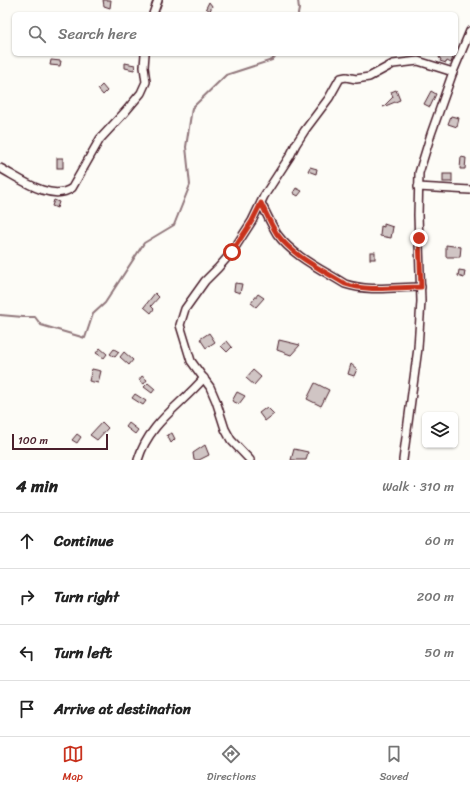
<!DOCTYPE html>
<meta charset="utf-8">
<style>
:root{--surface:#fff;--page:#f6f6f6;--text:#222;--muted:#767676;--line:#e0e0e0;--accent:#c8321e}
body{margin:0;font-family:Sriracha,sans-serif;background:var(--page);color:var(--text)}
.controls{position:absolute;right:12px;bottom:12px;display:grid;overflow:hidden;border-radius:6px;box-shadow:0 1px 3px #0004}
.controls button{width:36px;height:36px;display:grid;place-items:center;padding:0;border:0;border-bottom:1px solid var(--line);background:var(--surface);color:var(--text);font:20px sans-serif}
.scale{position:absolute;left:12px;bottom:10px;width:96px;box-sizing:border-box;padding-left:4px;border:2px solid #4a1f2b;border-top:0;font-size:11px;line-height:14px;white-space:nowrap;color:#4a1f2b;-webkit-text-stroke:3px #fdfcf7;paint-order:stroke}
.stop{position:absolute;width:12px;height:12px;margin:-9px;border:3px solid #c8321e;border-radius:50%;background:#fff}
.stop.end{background:#c8321e;border-color:#fff;box-shadow:0 1px 4px #0008}
.list{margin:0;padding:0;list-style:none}
h2{display:flex;justify-content:space-between;align-items:center;height:52px;margin:0;padding:0 16px;font-size:17px}
h2 small{font-size:13px;font-weight:400;color:var(--muted)}
.list li{display:grid;grid-template-columns:26px 1fr auto;gap:12px;align-items:center;box-sizing:border-box;height:56px;padding:0 16px;border-top:1px solid var(--line)}
.list b{display:block;font-size:15px;white-space:nowrap}
.list em{font-size:13px;font-style:normal;color:var(--muted)}
.icon{flex:none;width:22px;height:22px;fill:none;stroke:currentColor;stroke-width:2;stroke-linecap:round;stroke-linejoin:round}
.map{position:relative;flex:none;width:470px;height:460px;overflow:hidden}
.search{position:absolute;background:var(--surface);box-shadow:0 1px 3px #0004;left:12px;right:12px;top:12px;height:44px;display:flex;align-items:center;gap:10px;box-sizing:border-box;padding:0 14px;border-radius:6px;color:var(--muted);font-size:15px}
.sheet{height:276px;background:var(--surface)}
nav{display:flex;justify-content:space-around;align-items:center;box-sizing:border-box;height:56px;border-top:1px solid var(--line);background:var(--surface);font-size:11px;color:var(--muted)}
nav a{display:grid;justify-items:center;gap:2px}
nav .on{color:var(--accent)}
.map>svg:first-child{display:block}
.lines{fill:none;stroke-linecap:round;stroke-linejoin:round}
.stream{stroke:#91777b;stroke-width:2}
.building{fill:#d0c5c4;stroke:#4a1f2b}
.street-casing{stroke:#4a1f2b;stroke-width:10}
.street{stroke:#fdfcf7;stroke-width:7}
.route{stroke:#c8321e;stroke-width:5}
</style>
<div class="map">
<svg width="470" height="460" viewBox="0 0 470 460">
<rect width="100%" height="100%" fill="#fdfcf7"/>
<filter id="ink" filterUnits="userSpaceOnUse"><feTurbulence type="fractalNoise" baseFrequency=".025" numOctaves="2"/><feDisplacementMap in="SourceGraphic" scale="8" xChannelSelector="R" yChannelSelector="G"/><feConvolveMatrix kernelMatrix="1 2 1 2 8 2 1 2 1" color-interpolation-filters="sRGB"/></filter>
<g filter="url(#ink)">
<g class="lines">
<g class="stream">
<path d="M298 0 299 9 298 14"/>
<path d="M0 315 23 317H35L41 325 85 338 93 314 105 303 144 243 174 225 190 185 186 147 192 108 226 75 272 60 277 54"/>
</g>
</g>
<g class="building">
<path d="M103 0H111L110 8 104 6Z"/>
<path d="M209 2 212 6 210 11 206 8Z"/>
<path d="M440 54H447L453 57 451 63 447 61 446 63 440 61 441 59 439 58Z"/>
<path d="M51 60 61 61 60 66 50 65Z"/>
<path d="M125 63 135 65 134 70 125 68Z"/>
<path d="M102 85 107 91 103 95 98 89Z"/>
<path d="M396 90 400 100 383 107 393 97 391 92Z"/>
<path d="M431 91 436 94 430 107 424 104Z"/>
<path d="M451 116 459 118 457 127 448 124Z"/>
<path d="M461 157 466 158 465 169H460Z"/>
<rect x="57" y="158" width="6" height="10"/>
<path d="M310 167 317 169 316 174 308 171Z"/>
<rect x="443" y="174" width="9" height="8"/>
<path d="M296 188 302 191 298 196 293 193Z"/>
<path d="M54 200 59 202 57 208 52 206Z"/>
<path d="M384 224 393 227 391 238 380 236 381 226 384 227Z"/>
<path d="M446 245 461 247 460 257H446Z"/>
<rect x="370" y="252" width="5" height="7"/>
<path d="M459 270 465 271 464 278 458 276Z"/>
<path d="M235 283 242 284 240 293 234 291Z"/>
<path d="M155 293 159 297 151 306 154 309 151 313 144 307Z"/>
<path d="M258 294 264 298 256 307 251 303Z"/>
<path d="M209 333 215 342 206 348 200 339Z"/>
<path d="M279 340 300 345 291 355 277 350Z"/>
<path d="M227 341 232 347 227 352 221 346Z"/>
<path d="M100 348 107 354 104 358 96 353Z"/>
<path d="M114 349 119 352 115 357 110 354Z"/>
<path d="M124 352 133 360 129 365 120 357Z"/>
<path d="M351 364 357 369 354 376 348 374Z"/>
<path d="M92 369 101 371 98 383 89 381Z"/>
<path d="M253 370 261 377 254 385 246 378Z"/>
<path d="M142 376 147 380 144 384 139 380Z"/>
<path d="M148 383 155 389 152 393 144 387Z"/>
<path d="M315 383 329 390 321 406 307 399Z"/>
<path d="M237 392 245 396 239 404 232 401Z"/>
<path d="M135 394 146 401 143 405 132 398Z"/>
<path d="M267 407 274 414 265 421 259 413Z"/>
<path d="M102 422 108 428 97 440 90 435Z"/>
<path d="M129 423 138 430 135 434 126 427Z"/>
<path d="M172 433 175 439 171 443 167 435Z"/>
<path d="M77 434 81 437 77 443 72 440Z"/>
<path d="M205 445 209 455 199 460H194L193 453Z"/>
<path d="M294 449 308 452 306 460H291Z"/>
</g>
<g class="lines">
<defs>
<g id="street">
<path d="M153 14 158 0"/>
<path d="M0 168C19 178 51 203 72 188L100 139 125 112 141 93 146 82 144 67 145 54"/>
<path d="M418 187 470 190"/>
<path d="M261 203C266 213 271 224 277 234 294 257 321 269 345 284 369 292 396 287 421 287"/>
<path d="M138 460C149 423 180 406 204 378"/>
<path d="M250 460 231 440 225 429 216 401 210 387 191 361 180 325 185 309 205 281 218 268 232 252 252 221 264 196 290 156 296 144 305 130 329 98 339 80 341 78 346 77 356 79 369 77 393 64 418 61 453 72 470 31"/>
<path d="M403 460 418 348 421 301 418 215 419 173 431 134 453 72"/>
</g>
</defs>
<use href="#street" class="street-casing"/>
<use href="#street" class="street"/>
</g>
</g>
<g class="lines" filter="url(#ink)">
<path class="route" d="M232 252 252 221 261 203C266 213 271 225 277 234 294 257 321 269 345 284 369 292 396 287 421 287L419 238"/>
</g>
</svg>
<div class="controls">
<button><svg class="icon" aria-label="layers" viewBox="0 0 24 24"><path d="M12 4l9 5-9 5-9-5zM3 14l9 5 9-5"/></svg></button>
</div>
<div class="scale">100 m</div>
<div class="stop" style="left:232px;top:252px"></div>
<div class="stop end" style="left:419px;top:238px"></div>
<div class="search"><svg class="icon" aria-label="search" viewBox="0 0 24 24"><circle cx="10" cy="10" r="6"/><path d="M15 15l6 6"/></svg>Search here</div>
</div>
<section class="sheet">
<h2>4 min<small>Walk · 310 m</small></h2>
<ul class="list">
<li><svg class="icon" aria-label="ahead" viewBox="0 0 24 24"><path d="M12 20V5M6 11l6-6 6 6"/></svg><div><b>Continue</b></div><em>60 m</em></li>
<li><svg class="icon" aria-label="right" viewBox="0 0 24 24"><path d="M7 20v-9h11M14 6l5 5-5 5"/></svg><div><b>Turn right</b></div><em>200 m</em></li>
<li><svg class="icon" aria-label="left" viewBox="0 0 24 24"><path d="M17 20v-9H6M10 6l-5 5 5 5"/></svg><div><b>Turn left</b></div><em>50 m</em></li>
<li><svg class="icon" aria-label="arrive" viewBox="0 0 24 24"><path d="M6 21V4h12l-3 4 3 4H6"/></svg><div><b>Arrive at destination</b></div></li>
</ul>
</section>
<nav>
<a class="on"><svg class="icon" aria-label="map" viewBox="0 0 24 24"><path d="M3 6l6-2 6 2 6-2v14l-6 2-6-2-6 2zM9 4v14M15 6v14"/></svg>Map</a>
<a><svg class="icon" aria-label="directions" viewBox="0 0 24 24"><path d="M12 3l9 9-9 9-9-9zM9 14v-3h6M13 9l2 2-2 2"/></svg>Directions</a>
<a><svg class="icon" aria-label="saved" viewBox="0 0 24 24"><path d="M7 4h10v16l-5-4-5 4z"/></svg>Saved</a>
</nav>
